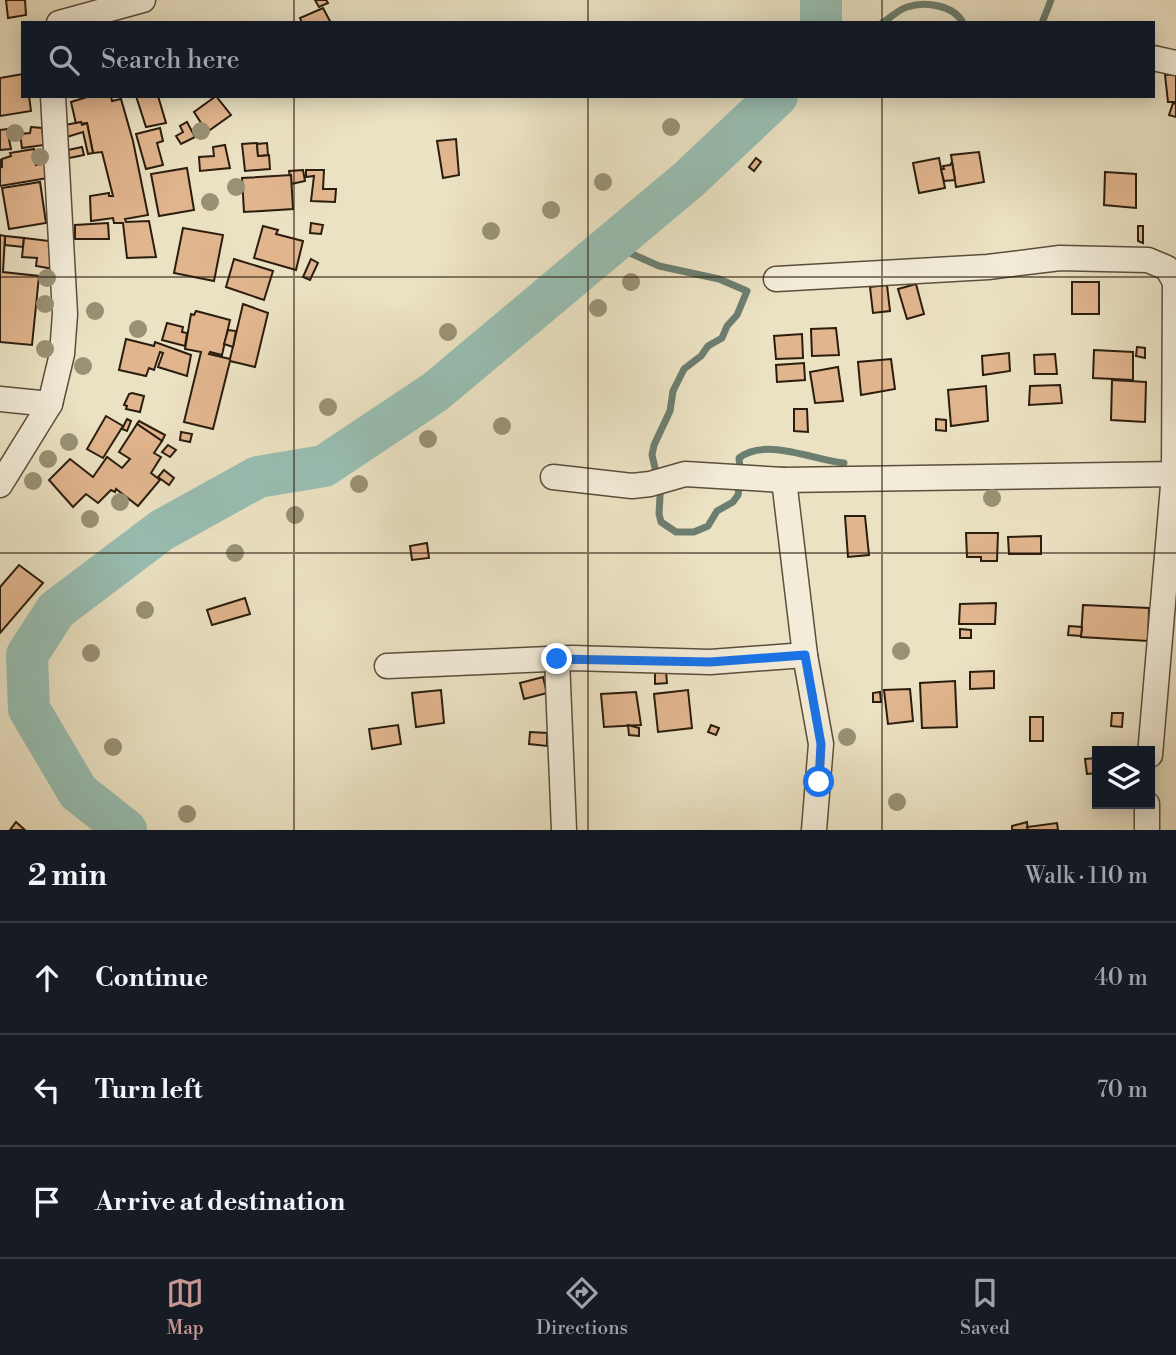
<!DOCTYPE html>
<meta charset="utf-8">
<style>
:root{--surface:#171b24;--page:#20242c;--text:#f1f3f6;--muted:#9ea1a6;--line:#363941;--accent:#c59692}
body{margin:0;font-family:"Libre Bodoni",serif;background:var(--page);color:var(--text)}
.controls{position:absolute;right:21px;bottom:21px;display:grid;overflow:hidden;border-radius:0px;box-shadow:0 4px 18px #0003}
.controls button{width:63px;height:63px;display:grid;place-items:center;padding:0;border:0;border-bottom:2px solid var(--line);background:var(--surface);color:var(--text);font:35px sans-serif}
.stop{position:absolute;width:21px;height:21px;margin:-16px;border:5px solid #1a73e8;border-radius:50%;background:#fff}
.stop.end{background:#1a73e8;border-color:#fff;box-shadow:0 2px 7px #0008}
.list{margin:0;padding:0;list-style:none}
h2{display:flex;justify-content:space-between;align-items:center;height:91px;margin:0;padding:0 28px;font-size:30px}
h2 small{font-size:23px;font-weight:400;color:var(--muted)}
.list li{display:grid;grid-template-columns:46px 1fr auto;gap:21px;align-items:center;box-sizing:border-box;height:112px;padding:0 28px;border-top:2px solid var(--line)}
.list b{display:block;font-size:26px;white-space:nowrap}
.list em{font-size:23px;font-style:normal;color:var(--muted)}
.icon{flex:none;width:38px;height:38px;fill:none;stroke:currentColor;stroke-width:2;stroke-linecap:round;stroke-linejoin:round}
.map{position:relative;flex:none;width:1176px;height:830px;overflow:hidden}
.search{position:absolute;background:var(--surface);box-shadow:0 4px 18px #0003;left:21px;right:21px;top:21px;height:77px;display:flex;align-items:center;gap:18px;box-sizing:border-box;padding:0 24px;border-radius:0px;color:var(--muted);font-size:26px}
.sheet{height:427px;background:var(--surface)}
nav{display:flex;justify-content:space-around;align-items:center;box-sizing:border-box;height:98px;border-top:2px solid var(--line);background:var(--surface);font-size:19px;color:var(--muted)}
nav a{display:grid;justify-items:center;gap:4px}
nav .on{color:var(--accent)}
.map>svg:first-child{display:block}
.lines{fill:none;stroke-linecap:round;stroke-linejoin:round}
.stream{stroke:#6c7e70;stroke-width:7}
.river{stroke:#98beb2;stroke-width:42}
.building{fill:#e1b58e;stroke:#2b1d0e;stroke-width:2}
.minor-casing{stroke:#5b4e3b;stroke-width:27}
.minor{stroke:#f2ecd8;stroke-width:24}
.tree{fill:#999175}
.route{stroke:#1a73e8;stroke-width:9}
.grid{fill:none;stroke:#2b1d0e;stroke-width:2;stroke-opacity:0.55}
</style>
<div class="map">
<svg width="1176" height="830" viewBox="0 0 1176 830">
<rect width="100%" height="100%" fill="#ebe2c3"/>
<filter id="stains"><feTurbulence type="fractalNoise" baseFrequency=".00286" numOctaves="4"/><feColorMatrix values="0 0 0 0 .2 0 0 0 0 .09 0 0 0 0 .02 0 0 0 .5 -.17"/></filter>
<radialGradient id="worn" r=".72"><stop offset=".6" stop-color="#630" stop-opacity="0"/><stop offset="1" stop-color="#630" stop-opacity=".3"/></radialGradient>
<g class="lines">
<g class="stream">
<path d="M882 23C890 18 898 10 907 7 925 1 954 5 963 23"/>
<path d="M1042 23 1051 0"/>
<path d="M610 244 659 266 719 279 747 291 737 315 727 326 722 338 708 346 701 356 684 369 673 391 670 411 654 445 652 455 655 468 661 480 659 514 661 522 676 532H694L708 526 717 511 733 502 738 495 741 477 739 458C765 437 814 460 844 463"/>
</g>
<g class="river">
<path d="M821 0V23"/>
<path d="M126 830 78 792 29 709 27 655 56 610 162 530 258 477 324 466 435 392 688 180 777 96"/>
</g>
</g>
<g class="building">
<path d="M6 0H25L26 15 8 18Z"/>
<path d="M315 0H326L328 3 319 7Z"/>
<path d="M323 8 331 23H302L300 18Z"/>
<path d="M23 74V96H29L31 111 0 116V78Z"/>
<path d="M1176 74V102H1168L1165 75Z"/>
<path d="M90 96H111L112 101 121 99 133 141 148 215 125 219 126 222 149 221 156 257 127 258 123 223H114L113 218 91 221 90 196 109 193V196H113L102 152 93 153 87 123 76 124 71 102Z"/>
<path d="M136 96H158L166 123 146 127Z"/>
<path d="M216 96 231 115 207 132 194 112Z"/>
<path d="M1173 103 1176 104V117L1169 115Z"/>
<path d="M81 122 82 125 87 123 93 153 88 154 83 132 67 137 65 125Z"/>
<path d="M187 122 195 137 181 144 176 136 183 132 180 126Z"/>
<path d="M31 127 42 128 44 145 22 148 20 134 30 133Z"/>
<path d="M160 128 163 141 157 143 163 165 146 169 136 134Z"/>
<path d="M7 129 11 149 0 150V130Z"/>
<path d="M456 139 459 175 443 178 437 141Z"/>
<path d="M257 143 258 156 269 155 270 169 245 171 242 144Z"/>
<path d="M267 143 268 155 258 156 257 144Z"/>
<path d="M225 145 230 168 200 171 199 157 214 156 213 147Z"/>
<path d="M82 147 84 155 69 158 68 150Z"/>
<path d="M34 149 36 165 46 163 48 178 0 186V159L2 168V159L11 156 10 153Z"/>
<path d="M979 152 984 182 956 187 951 155Z"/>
<path d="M756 158 761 162 754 171 749 167Z"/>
<path d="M939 158 945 188 919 193 913 163Z"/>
<path d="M952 162 955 180 944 181 941 169H944L943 166 950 165Z"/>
<path d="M187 168 194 210 159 216 151 174Z"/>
<path d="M303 170 305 181 291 184 289 171Z"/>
<path d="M306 170H324L323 189H336L335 202 311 201 314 176 306 177Z"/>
<path d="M1105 172 1136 174V208L1104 205Z"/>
<path d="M291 175 293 209 244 212 242 178Z"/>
<path d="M40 182 46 223 9 229 2 188Z"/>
<path d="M108 223 109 239H75V225Z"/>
<path d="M311 223 323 225 321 234 310 233Z"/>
<path d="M263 226 278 230 276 234 303 241 296 270 254 258Z"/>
<path d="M1138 226H1143V243L1138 241Z"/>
<path d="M183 228 223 235 214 281 174 273Z"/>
<path d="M0 235 5 236 3 272 39 276 32 345 0 342Z"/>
<path d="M5 236 24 238 23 247 5 245Z"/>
<path d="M24 238 58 242 54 269 36 266 37 258 22 257Z"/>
<path d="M234 259 273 271 264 300 226 287Z"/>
<path d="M311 259 318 263 310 280 303 277Z"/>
<rect x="1072" y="282" width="27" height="32"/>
<path d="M916 284 924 314 907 319 898 289Z"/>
<path d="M887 285 890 311 873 313 870 287Z"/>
<path d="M243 304 268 313 255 367 230 361 213 429 184 422 201 352 185 349 191 314 194 315 196 311 230 320 222 355 210 352 209 354 230 359Z"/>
<path d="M167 323 183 327 182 332 187 333 185 346 162 340Z"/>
<path d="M836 328 839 355 812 356 811 329Z"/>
<path d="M228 330 236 331 233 347 224 344Z"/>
<path d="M802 334 803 358 776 359 774 336Z"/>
<path d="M126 339 154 346 155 342 191 355 187 376 158 367 163 353 160 352 154 370 149 368 146 376 119 370Z"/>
<path d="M1137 347 1145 348V358L1136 356Z"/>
<path d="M1094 350 1133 352V380L1093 378Z"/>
<path d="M1009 353 1010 371 983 375 982 356Z"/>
<path d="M1055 354 1057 374H1035L1034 355Z"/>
<path d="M891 359 895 389 861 395 858 362Z"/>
<path d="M804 363 805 380 777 382 776 365Z"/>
<path d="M838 367 843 401 815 403 810 372Z"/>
<path d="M1112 380 1146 382 1145 422 1111 420Z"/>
<path d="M1060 385 1062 403 1029 405 1030 386Z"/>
<path d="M986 386 988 421 951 426 948 390Z"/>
<path d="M132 393 144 396 140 412 126 409 127 406 124 405 129 394Z"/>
<path d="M794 409H807L808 432 794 431Z"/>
<path d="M106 416 123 426 103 458 87 449Z"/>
<path d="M127 419 131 421 127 431 122 429Z"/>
<path d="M936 419 946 420V431L936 430Z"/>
<path d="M139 421 165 435 162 441 137 424Z"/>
<path d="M137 424 162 441 154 453 161 457 151 473 160 480 138 506 116 489 115 492 111 490 98 503 86 494 73 507 49 480 70 459 93 477 107 457 122 468 130 459 119 452Z"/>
<path d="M181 432 192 434 190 442 180 440Z"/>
<path d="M168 445 176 450 170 457 162 452Z"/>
<path d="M164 470 174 478 169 485 158 477Z"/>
<path d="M845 516H865L869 555 848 557Z"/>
<path d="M966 533H998L997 561H981V557H967Z"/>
<path d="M1041 536V554H1009L1008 537Z"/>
<path d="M427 543 429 558 412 560 410 546Z"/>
<path d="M19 565 43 583 0 633V587Z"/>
<path d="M245 598 250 614 212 625 207 610Z"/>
<path d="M996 603 995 624H959L960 604Z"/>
<path d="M1083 605 1149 608 1148 641 1081 637Z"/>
<path d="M1069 626 1082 627 1081 636 1068 635Z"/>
<path d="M960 629 971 630V638H960Z"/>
<path d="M666 671 667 683 655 684V672Z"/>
<path d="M994 671V688L970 689V672Z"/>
<path d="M543 677 547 693 524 699 520 683Z"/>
<path d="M955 681 957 727 922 728 920 683Z"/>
<path d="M910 689 913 721 888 724 884 690Z"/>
<path d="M441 690 444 723 416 727 412 693Z"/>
<path d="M688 690 692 728 658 732 654 694Z"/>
<path d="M636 692 641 725 604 727 601 694Z"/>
<path d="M880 692 881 702H873V693Z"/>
<path d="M1112 713H1123L1122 727 1111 726Z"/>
<rect x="1030" y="717" width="13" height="24"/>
<path d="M398 725 401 744 372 749 369 729Z"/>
<path d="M628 725 639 728V736L629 735Z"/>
<path d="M711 725 719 728 716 735 708 732Z"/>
<path d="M530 732 547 733V746L529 744Z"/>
<path d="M1097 758V773L1087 774 1085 759Z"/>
<path d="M16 822 25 830H10Z"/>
<path d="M1027 822 1028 830H1012V826Z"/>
<path d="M1057 823 1058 830H1028L1027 827Z"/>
</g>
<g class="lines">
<defs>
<g id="minor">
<path d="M59 23 143 0"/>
<path d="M1153 58 1176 63"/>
<path d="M776 279 988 267 1060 258 1148 260 1167 268 1175 282 1174 474 1150 755"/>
<path d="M0 399 50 404"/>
<path d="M553 477 632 486 650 484 685 474 784 480 1176 474"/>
<path d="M784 480 805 655 821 744 814 830"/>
<path d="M0 485 50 404 62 354 65 314 53 96"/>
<path d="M557 659 564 830"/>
<path d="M387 666 572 658 710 662 805 655"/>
<path d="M1147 830V804"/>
</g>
</defs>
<use href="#minor" class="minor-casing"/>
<use href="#minor" class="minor"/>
</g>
<g class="tree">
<circle cx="671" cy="127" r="9"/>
<circle cx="201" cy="131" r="9"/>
<circle cx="15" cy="133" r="9"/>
<circle cx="40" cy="157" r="9"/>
<circle cx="603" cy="182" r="9"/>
<circle cx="236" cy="187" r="9"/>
<circle cx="210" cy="202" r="9"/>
<circle cx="551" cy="210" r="9"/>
<circle cx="491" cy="231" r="9"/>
<circle cx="47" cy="278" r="9"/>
<circle cx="631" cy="282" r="9"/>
<circle cx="45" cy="304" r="9"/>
<circle cx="598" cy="308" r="9"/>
<circle cx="95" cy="311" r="9"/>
<circle cx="138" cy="329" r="9"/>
<circle cx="448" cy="332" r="9"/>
<circle cx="45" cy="349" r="9"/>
<circle cx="83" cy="366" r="9"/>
<circle cx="328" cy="407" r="9"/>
<circle cx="502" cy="426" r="9"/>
<circle cx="428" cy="439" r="9"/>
<circle cx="69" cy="442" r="9"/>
<circle cx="48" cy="459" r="9"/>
<circle cx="33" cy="481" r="9"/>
<circle cx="359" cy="484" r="9"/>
<circle cx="992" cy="498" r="9"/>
<circle cx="120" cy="502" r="9"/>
<circle cx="295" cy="515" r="9"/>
<circle cx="90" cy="519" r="9"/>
<circle cx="235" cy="553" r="9"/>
<circle cx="145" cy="610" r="9"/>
<circle cx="901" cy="651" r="9"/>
<circle cx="91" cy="653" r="9"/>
<circle cx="847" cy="737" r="9"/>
<circle cx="113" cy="747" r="9"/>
<circle cx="897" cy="802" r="9"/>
<circle cx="187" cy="814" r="9"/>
</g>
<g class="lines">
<path class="route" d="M557 659 710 662 805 655 821 744 819 782"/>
</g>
<path class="grid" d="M294 0V23M588 0V23M882 0V23M294 96V830M588 96V830M882 96V830M0 277H1176M0 553H1176"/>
<rect width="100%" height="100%" filter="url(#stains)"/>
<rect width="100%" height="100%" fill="url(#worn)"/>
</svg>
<div class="controls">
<button><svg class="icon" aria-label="layers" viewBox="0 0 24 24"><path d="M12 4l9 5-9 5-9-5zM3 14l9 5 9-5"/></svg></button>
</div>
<div class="stop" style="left:819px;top:782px"></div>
<div class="stop end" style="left:557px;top:659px"></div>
<div class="search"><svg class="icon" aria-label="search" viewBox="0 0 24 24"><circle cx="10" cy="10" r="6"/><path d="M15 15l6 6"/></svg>Search here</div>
</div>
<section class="sheet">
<h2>2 min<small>Walk · 110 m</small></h2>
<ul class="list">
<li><svg class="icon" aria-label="ahead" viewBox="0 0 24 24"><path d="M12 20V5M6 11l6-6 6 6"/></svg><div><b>Continue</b></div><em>40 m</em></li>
<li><svg class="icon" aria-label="left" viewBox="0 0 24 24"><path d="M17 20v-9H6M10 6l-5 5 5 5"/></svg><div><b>Turn left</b></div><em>70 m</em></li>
<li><svg class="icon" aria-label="arrive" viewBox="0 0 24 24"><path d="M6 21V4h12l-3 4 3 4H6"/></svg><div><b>Arrive at destination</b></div></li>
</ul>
</section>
<nav>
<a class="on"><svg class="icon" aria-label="map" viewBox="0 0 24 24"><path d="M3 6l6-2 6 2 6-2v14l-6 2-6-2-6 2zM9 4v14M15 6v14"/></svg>Map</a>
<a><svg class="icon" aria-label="directions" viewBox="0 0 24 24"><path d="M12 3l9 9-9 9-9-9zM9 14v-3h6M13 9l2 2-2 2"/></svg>Directions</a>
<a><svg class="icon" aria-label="saved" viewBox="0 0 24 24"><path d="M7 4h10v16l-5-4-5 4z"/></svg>Saved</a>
</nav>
